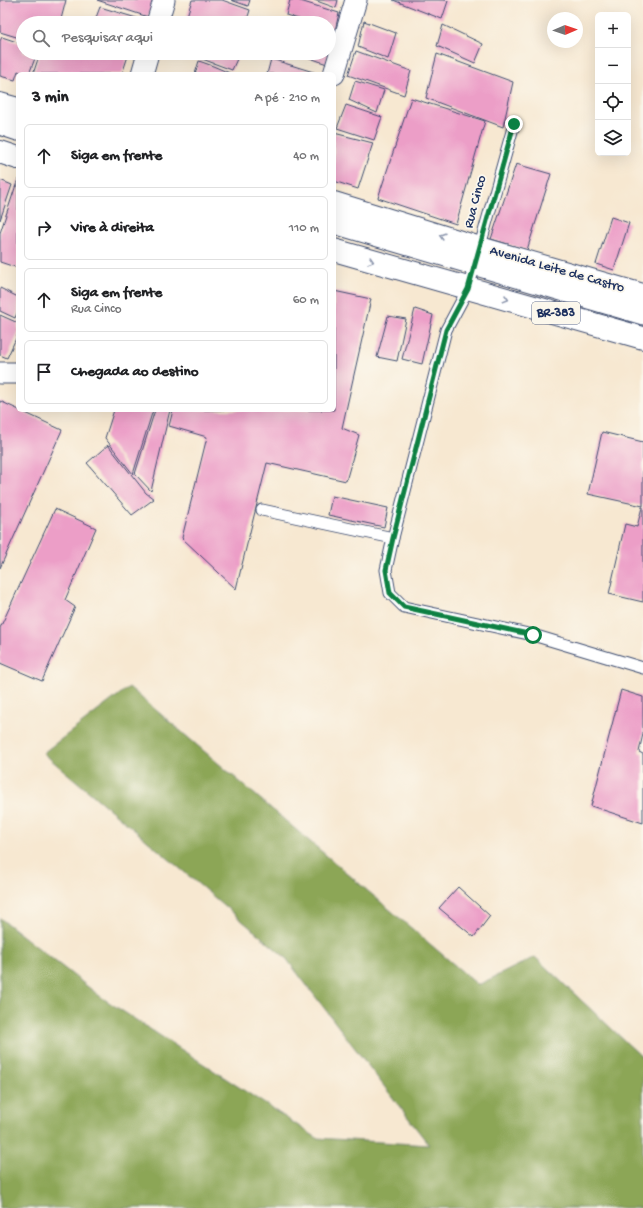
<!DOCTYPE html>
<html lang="pt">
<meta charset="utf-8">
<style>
:root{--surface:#fff;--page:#f6f6f6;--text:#202124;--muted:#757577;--line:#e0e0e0}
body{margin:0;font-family:"Gochi Hand",sans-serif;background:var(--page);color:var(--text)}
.controls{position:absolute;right:12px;top:12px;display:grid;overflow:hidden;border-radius:6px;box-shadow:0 4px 16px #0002}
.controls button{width:36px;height:36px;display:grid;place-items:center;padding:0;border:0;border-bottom:1px solid var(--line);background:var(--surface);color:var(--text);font:20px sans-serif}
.compass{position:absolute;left:547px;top:12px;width:36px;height:36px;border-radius:50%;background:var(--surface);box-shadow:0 4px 16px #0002;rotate:88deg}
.stop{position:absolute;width:12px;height:12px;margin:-9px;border:3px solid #0b8043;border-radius:50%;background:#fff}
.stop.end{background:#0b8043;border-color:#fff;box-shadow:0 1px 4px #0008}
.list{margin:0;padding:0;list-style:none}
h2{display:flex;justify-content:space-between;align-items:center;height:52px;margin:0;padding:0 16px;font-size:17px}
h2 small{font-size:13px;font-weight:400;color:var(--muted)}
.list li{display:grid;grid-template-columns:26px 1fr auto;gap:12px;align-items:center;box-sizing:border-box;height:64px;margin:0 8px 8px;padding:0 8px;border:1px solid var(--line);border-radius:6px}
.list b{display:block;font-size:15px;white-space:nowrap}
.list p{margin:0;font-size:13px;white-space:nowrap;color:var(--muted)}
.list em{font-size:13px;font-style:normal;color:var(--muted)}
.icon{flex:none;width:22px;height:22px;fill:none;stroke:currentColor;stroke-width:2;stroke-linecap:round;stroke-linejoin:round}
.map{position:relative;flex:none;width:643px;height:1208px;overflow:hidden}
.search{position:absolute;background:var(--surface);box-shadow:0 4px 16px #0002;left:16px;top:16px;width:320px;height:44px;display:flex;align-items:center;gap:10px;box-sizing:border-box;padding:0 14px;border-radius:22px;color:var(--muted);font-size:15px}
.panel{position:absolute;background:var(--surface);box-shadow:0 4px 16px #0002;left:16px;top:72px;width:320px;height:340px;border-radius:6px}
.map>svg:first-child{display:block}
.forest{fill:#8ca657;stroke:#546a5a}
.building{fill:#ec9ec7}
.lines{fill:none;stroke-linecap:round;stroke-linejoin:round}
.lane-casing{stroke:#3c4b6f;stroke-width:13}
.street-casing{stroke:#3c4b6f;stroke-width:23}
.highway-casing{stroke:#3c4b6f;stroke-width:24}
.lane{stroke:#fff;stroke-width:11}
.street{stroke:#fff;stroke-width:21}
.highway{stroke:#fff;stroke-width:22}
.oneway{stroke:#8d97ae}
.route{stroke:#0b8043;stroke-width:5}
.labels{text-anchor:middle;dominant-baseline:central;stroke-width:3.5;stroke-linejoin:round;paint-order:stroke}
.shield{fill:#fbf7ec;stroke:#5e6b89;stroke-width:1}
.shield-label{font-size:13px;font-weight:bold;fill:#1b2f5e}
.street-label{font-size:14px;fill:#1b2f5e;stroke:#fbf7ec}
</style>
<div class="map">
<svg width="643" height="1208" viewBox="0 0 643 1208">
<rect width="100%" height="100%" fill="#fbf7ec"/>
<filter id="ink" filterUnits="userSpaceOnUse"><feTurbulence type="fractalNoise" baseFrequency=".025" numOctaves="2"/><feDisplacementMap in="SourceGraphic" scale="8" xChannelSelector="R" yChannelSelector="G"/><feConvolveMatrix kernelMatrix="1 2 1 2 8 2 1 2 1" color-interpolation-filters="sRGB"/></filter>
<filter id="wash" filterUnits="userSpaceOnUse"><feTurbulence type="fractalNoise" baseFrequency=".012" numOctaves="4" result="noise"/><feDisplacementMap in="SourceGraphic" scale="16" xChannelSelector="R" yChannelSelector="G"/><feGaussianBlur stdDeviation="0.9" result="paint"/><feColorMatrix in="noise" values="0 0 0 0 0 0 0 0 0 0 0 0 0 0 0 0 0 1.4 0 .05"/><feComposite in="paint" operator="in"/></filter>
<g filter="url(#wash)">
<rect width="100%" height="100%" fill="#f7e8d1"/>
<path class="forest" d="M129 687 478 985 535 957 643 1058V1208H0V918L101 997 317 1138 429 1145 285 957 43 753Z"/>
<g id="blocks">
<g class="building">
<path d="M0 0H66L60 23 48 19 47 23H23V39L0 32Z"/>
<path d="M97 0H154L148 17Z"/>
<path d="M192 0H222L250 10 246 23H210L187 16Z"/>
<path d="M231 0H250L248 6Z"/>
<path d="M290 0H297L339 13 335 31 329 29V23H311L286 15Z"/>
<path d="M314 0H338L336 8Z"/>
<path d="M393 0H444L448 1 442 19Z"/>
<path d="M100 7 143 20 142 23H94Z"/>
<path d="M364 21 396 33 388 59 358 47Z"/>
<path d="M443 25 483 44 475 63 437 46Z"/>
<path d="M329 33 335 35 327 64 296 53H329Z"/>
<path d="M2 37 23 44V53H37L29 74H24L18 71 15 80 0 76V41Z"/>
<path d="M356 51 411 71 404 95 348 75Z"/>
<path d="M40 53H129L122 74H33Z"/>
<path d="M186 53H220L237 59 232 70Z"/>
<path d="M437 54 513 82 503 127 426 98Z"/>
<path d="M271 59 320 74H267Z"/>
<path d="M199 61 213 66 232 74H195Z"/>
<path d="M355 81 384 90 377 113 349 100Z"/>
<path d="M411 98 485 121 456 224 378 198Z"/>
<path d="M346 105 382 117 374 140 337 128Z"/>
<path d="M334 133 373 143 358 189 334 181Z"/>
<path d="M516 164 551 174 527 250 491 239Z"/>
<path d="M18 179V268L0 262V233Z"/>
<path d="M0 180 12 185 0 220Z"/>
<path d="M611 217 629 223 614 270 596 264Z"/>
<path d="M0 288 18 297V311L15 318 0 311Z"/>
<path d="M334 291 371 299 342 428 359 435 346 481 267 463 236 589 182 538 207 437 169 426 173 410H334Z"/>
<path d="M415 309 433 315 422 364 402 359Z"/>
<path d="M0 315 18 323V334L7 358 0 355Z"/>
<path d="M388 316 406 319 397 361 377 357Z"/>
<path d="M0 401 62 430 0 568Z"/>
<path d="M114 410H153L133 474 105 438Z"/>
<path d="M155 410H170L151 491 135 474Z"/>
<path d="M602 432 643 442V506L588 494Z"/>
<path d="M108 445 146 493 154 499 132 515 87 463Z"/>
<path d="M332 496 388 508 384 527 328 515Z"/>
<path d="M642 507H643V602L609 594 625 524 637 527Z"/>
<path d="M55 509 96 528 65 600 75 607 42 681 0 663V628Z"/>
<path d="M621 690 643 697V734L639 752 643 754V823L591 806Z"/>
<path d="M458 887 490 916 474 937 439 908Z"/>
</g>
</g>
</g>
<g filter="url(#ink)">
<use href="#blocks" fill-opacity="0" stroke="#3c4b6f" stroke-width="1"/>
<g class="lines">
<defs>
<g id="lane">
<path d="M514 124 468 289 446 330 393 538 386 570 390 593 404 607 533 635 643 668"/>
<path d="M262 510 393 538"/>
</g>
<g id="street">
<path d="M157 23 164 0"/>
<path d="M142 74 148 53"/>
<path d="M334 74 356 0"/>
<path d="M0 124 18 130"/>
<path d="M334 223 643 314"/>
<path d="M0 373H18"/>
</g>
<g id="highway">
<path d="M0 104 18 109"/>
<path d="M0 152 18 158"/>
<path d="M334 203 480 248 643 295"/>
<path d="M334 250 643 338"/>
</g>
</defs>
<use href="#lane" class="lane-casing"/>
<use href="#street" class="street-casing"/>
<use href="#highway" class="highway-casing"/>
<use href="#lane" class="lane"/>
<use href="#street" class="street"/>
<use href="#highway" class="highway"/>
</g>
<defs><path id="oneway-chevron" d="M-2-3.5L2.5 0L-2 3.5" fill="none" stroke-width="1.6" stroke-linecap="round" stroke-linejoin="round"/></defs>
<g class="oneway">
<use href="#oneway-chevron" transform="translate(442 236) rotate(-163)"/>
<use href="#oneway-chevron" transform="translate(371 261) rotate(16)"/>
<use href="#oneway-chevron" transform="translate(506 299) rotate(15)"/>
</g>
</g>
<g class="lines" filter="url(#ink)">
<path class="route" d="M514 124 468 289 446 330 393 538 386 570 390 593 404 607 533 635"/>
</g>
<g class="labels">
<rect class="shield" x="532" y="302" width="48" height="22" rx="3"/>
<g class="shield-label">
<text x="556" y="313">BR-383</text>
</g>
<g class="street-label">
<text transform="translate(476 202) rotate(-75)">Rua Cinco</text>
<text transform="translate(557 270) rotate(16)">Avenida Leite de Castro</text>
</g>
</g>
</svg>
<div class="controls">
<button>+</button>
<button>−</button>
<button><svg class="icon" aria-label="locate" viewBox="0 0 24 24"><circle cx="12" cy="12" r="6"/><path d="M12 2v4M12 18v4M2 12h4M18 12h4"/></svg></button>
<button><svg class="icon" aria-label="layers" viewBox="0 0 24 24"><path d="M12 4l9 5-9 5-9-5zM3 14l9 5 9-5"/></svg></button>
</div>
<svg class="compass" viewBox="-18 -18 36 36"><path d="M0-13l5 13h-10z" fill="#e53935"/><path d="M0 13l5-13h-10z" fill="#757577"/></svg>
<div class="stop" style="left:533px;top:635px"></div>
<div class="stop end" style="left:514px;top:124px"></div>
<div class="search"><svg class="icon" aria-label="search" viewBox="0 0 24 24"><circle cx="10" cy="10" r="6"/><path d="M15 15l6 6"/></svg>Pesquisar aqui</div>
<section class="panel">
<h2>3 min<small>A pé · 210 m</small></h2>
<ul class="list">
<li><svg class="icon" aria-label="ahead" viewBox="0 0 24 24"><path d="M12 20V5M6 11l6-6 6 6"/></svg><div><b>Siga em frente</b></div><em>40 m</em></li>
<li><svg class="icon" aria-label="right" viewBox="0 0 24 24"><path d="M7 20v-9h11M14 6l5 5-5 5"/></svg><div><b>Vire à direita</b></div><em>110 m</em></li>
<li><svg class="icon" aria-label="ahead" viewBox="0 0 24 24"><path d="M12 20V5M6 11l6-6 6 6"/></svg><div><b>Siga em frente</b><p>Rua Cinco</p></div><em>60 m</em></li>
<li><svg class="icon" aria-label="arrive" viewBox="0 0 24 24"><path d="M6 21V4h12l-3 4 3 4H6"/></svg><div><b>Chegada ao destino</b></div></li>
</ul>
</section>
</div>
